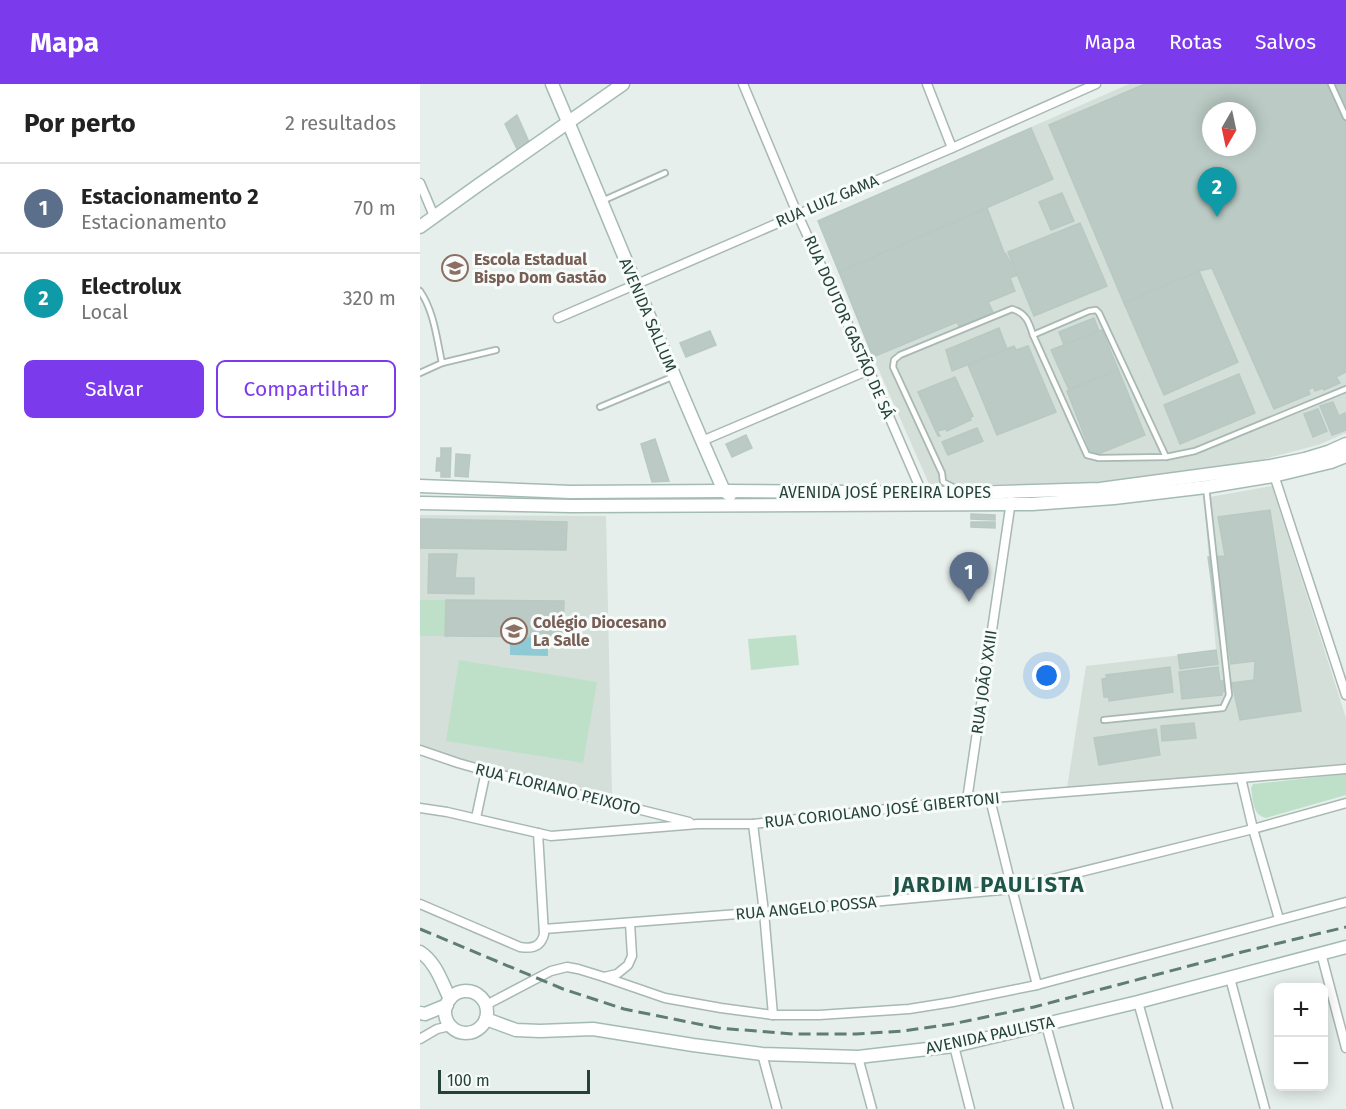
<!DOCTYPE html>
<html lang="pt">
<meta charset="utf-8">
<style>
:root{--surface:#fff;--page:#f6f6f6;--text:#222;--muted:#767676;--line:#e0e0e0;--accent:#7c3aed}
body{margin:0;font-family:"Fira Sans",sans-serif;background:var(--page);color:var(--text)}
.controls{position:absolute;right:18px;bottom:18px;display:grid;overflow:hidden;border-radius:9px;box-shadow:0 3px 15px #0003}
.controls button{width:54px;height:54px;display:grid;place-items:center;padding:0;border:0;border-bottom:2px solid var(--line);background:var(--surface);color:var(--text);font:30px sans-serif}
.compass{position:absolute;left:782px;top:18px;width:54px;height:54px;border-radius:50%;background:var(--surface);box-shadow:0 3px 15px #0003;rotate:189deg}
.scale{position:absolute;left:18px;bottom:15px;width:152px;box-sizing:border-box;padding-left:6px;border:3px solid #24423a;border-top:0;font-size:16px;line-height:21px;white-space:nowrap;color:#24423a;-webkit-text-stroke:4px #f7fbf9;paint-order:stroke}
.you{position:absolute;left:627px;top:592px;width:21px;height:21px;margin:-15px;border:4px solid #fff;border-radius:50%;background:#1a73e8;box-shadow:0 0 0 9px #1a73e833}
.badge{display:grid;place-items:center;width:39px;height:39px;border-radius:50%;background:var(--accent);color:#fff;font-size:20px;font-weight:700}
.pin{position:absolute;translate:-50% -50px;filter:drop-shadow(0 2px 3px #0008)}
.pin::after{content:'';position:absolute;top:32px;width:21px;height:18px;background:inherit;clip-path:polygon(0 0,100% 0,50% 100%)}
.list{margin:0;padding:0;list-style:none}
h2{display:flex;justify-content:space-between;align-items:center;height:78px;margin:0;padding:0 24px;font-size:26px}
h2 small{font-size:20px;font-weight:400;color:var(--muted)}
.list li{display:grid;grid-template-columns:39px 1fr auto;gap:18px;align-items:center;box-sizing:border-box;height:90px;padding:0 24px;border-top:2px solid var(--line)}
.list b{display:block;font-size:22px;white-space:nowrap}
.list p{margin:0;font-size:20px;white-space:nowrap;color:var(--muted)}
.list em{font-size:20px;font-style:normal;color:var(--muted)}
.actions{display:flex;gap:12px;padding:18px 24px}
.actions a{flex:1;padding:14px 0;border:2px solid var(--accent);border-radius:9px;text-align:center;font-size:21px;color:var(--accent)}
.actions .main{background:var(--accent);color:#fff}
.map{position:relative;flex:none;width:926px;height:1025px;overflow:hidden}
header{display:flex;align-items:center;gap:36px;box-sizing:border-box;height:84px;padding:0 30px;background:var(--accent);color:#fff}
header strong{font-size:28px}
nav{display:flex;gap:33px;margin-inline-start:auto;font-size:21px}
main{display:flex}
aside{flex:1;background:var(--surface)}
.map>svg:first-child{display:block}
.built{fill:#d4dfda;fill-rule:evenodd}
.green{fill:#bfe0c8}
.water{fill:#8ec9d4}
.building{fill:#bbcac4;stroke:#b8c9c2;stroke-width:1.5;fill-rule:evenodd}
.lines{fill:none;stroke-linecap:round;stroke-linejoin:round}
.lane-casing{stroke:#a8b8b2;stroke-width:8}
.street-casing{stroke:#a8b8b2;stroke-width:11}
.secondary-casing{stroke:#a4bbb3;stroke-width:15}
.lane{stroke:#fff;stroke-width:4.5}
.street{stroke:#fff;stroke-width:8}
.secondary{stroke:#fff;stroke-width:12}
.rail{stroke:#5f7d75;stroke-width:3;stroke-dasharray:12 6;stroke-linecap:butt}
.labels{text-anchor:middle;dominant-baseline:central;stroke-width:6;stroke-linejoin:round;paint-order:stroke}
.street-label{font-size:16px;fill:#24423a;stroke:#f7fbf9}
.education-label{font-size:16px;font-weight:bold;fill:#785e54;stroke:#f7fbf9;text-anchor:start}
.district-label{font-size:22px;font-weight:bold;letter-spacing:1.5px;fill:#1f5548;stroke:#f7fbf9}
</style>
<header>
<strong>Mapa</strong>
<nav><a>Mapa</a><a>Rotas</a><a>Salvos</a></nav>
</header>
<main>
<aside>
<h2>Por perto<small>2 resultados</small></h2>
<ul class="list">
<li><span class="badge" style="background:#5c6f8a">1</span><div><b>Estacionamento 2</b><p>Estacionamento</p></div><em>70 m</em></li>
<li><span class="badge" style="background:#0f9aa8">2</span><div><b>Electrolux</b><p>Local</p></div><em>320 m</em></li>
</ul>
<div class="actions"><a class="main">Salvar</a><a>Compartilhar</a></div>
</aside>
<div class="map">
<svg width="926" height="1025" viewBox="0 0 926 1025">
<rect width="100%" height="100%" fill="#e6efeb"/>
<g class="built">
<path d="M709 0H926V349L898 361 829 379 752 391 654 400H509L453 273 398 137ZM791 27H827V63H791Z"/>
<path d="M852 402 926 634V680L647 704 666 582 796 567 784 414Z"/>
<path d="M0 431 186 432 192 710 38 679 0 662Z"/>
</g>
<g class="green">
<path d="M0 516H26L28 555 25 552H0Z"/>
<path d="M376 551 379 581 331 586 328 555Z"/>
<path d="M39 576 177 598 163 679 26 657Z"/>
<path d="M926 690V711L846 734C832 731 833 715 831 704L833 700Z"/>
</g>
<path class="water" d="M90 551 128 552V572L90 571Z"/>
<g class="building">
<path d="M725 0H926V288L916 293 920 299 904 306 903 304 895 307 893 303 888 306 890 310 854 325 792 184 779 187 704 219 629 41ZM791 27H827V63H791Z"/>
<path d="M97 31 109 58 98 67 85 40Z"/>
<path d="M611 44 633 95 419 188 398 137Z"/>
<path d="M642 109 654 137 631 146 619 118Z"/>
<path d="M567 124 585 171 586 170 590 178 592 177 597 191 590 194 595 207 568 218 574 230 540 245 537 238 453 273 419 188Z"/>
<path d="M660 139 687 202 614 232 588 168Z"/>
<path d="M779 187 818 278 744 311 704 219Z"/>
<path d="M674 234 679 247 644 261 639 248Z"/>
<path d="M579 244 587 265 532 287 526 266Z"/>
<path d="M682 246 698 285 649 306 631 266Z"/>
<path d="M290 247 296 261 266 273 260 259Z"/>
<path d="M594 262 596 266 608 262 636 328 577 351 548 281Z"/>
<path d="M698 285 725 351 676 371 670 366 647 307Z"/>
<path d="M819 290 835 329 760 360 744 321Z"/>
<path d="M535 293 553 332 550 334 551 336 527 347 526 345 517 347 520 352H518L498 308Z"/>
<path d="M913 318 919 332 925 329 926 346 912 351 900 322Z"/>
<path d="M898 325 907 347 893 353 884 330Z"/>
<path d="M557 344 563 357 528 371 522 358Z"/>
<path d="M326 351 332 364 312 373 306 360Z"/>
<path d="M235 355 249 397 232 398 221 360Z"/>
<path d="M21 364H31L30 393H21V387H16L17 374H21Z"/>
<path d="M36 370 50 371 48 393 35 392Z"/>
<path d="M850 426 881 627 820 636 812 599 834 596 835 577 811 580 807 552H799L788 473 805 472 798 433Z"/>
<path d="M551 430 575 431V436L551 435Z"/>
<path d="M0 435 147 438 146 466 0 464Z"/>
<path d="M551 438H575V444L551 443Z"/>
<path d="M9 470H37L35 494H54V510L8 509Z"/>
<path d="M26 516 144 517 143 553 25 552Z"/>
<path d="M796 566 798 580 760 585 758 571Z"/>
<path d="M750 583 753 608 689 617V613H684L682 595 687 594 686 591Z"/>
<path d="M798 583 800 597H805L806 607 802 608V611L762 615 759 588Z"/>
<path d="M774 639 776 654 742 657 741 642Z"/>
<path d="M736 645 740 671 679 681 674 654Z"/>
</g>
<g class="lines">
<defs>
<g id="lane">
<path d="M911 0 926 33"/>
<path d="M182 117 245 89"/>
<path d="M0 207C14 227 17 256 22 279"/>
<path d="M613 251 669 227 676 226 679 229 746 373"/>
<path d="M0 289 22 279 76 266"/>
<path d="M180 323 252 293"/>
<path d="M537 405 523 398 522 389 473 283 474 276 480 271 592 225C606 229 609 238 613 251L667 371 679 374 746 373 775 367 926 305"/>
<path d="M684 636 803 624 809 611 786 403"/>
</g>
<g id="street">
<path d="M323 0 377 129 449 286 503 411"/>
<path d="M507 0 532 64"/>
<path d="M0 99 14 132"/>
<path d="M138 234 532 64 676 0"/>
<path d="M282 357 449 286"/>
<path d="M853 388 926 611"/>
<path d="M0 666 38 679 66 687 269 738"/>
<path d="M821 694 833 745 859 835"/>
<path d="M570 715 592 805 617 901"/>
<path d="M547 716 591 417"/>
<path d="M0 724 27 728 131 752 278 740H333L547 716 821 694 926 685"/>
<path d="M56 734 66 687"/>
<path d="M333 740 344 828 353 931"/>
<path d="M0 820 100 863C112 865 121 863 124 850L118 749"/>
<path d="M124 845 344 828 592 805 833 745 926 719"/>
<path d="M901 869 926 964"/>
<path d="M184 893 245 914 301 924 353 931H399L489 925 533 918 617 901 926 818"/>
<path d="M810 894 845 1025"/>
<path d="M718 918 748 1025"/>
<path d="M66 921 131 887 147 883 158 885 184 893 197 890 208 881 212 872 210 839"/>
<path d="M626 941 649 1025"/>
<path d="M0 955 17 945 30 942"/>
<path d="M534 962 550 1025"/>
<path d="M342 970 357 1025"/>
<path d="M438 973 452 1025"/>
</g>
<g id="secondary">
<path d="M132 0C190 136 244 272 304 407L310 411"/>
<path d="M0 143 57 102 203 0"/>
<path d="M0 402 151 408 304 407 545 409 680 405 851 382 885 375 908 368 926 360"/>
<path d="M0 419 151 422 612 420 694 414 786 403 853 392 911 378 926 372"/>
<path d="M0 868C16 878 22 899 30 915"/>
<circle cx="46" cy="928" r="21"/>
<path d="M0 929 5 930 27 921"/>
<path d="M66 935 96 946 120 947 173 945 273 961 342 970 438 973 534 962 718 918 926 863"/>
</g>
</defs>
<use href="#lane" class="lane-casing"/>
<use href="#street" class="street-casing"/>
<use href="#secondary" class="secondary-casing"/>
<use href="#lane" class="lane"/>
<use href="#street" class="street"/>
<use href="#secondary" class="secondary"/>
<path class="rail" d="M0 845 143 905 204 925 298 944 374 950H436L483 947 532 940 614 923 822 868 926 843"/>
</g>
<defs>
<symbol id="school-ring" viewBox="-11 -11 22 22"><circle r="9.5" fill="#f7fbf9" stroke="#8d6e63" stroke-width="1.5"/><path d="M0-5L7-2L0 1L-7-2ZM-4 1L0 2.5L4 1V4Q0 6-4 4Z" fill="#8d6e63"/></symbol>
<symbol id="university-ring" viewBox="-11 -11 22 22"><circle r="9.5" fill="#f7fbf9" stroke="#8d6e63" stroke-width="1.5"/><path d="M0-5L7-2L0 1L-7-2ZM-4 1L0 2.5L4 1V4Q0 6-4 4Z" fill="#8d6e63"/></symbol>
</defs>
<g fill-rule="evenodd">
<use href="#school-ring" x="20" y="169" width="30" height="30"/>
<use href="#university-ring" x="79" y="532" width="30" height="30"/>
</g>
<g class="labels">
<g class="street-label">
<text transform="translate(407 117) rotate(-23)">RUA LUIZ GAMA</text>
<text transform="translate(228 231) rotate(67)">AVENIDA SALLUM</text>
<text transform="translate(429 243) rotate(66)">RUA DOUTOR GASTÃO DE SÁ</text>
<text x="465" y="408">AVENIDA JOSÉ PEREIRA LOPES</text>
<text transform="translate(564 598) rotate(-82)">RUA JOÃO XXIII</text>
<text transform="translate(138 705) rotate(14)">RUA FLORIANO PEIXOTO</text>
<text transform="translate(462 726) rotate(-6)">RUA CORIOLANO JOSÉ GIBERTONI</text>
<text transform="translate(386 824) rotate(-5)">RUA ANGELO POSSA</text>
<text transform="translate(570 951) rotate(-12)">AVENIDA PAULISTA</text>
</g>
<g class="education-label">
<text x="54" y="175">Escola Estadual<tspan x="54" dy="18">Bispo Dom Gastão</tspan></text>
<text x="113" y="538">Colégio Diocesano<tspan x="113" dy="18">La Salle</tspan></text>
</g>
<g class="district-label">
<text x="569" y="800">JARDIM PAULISTA</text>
</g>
</g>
</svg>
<div class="controls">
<button>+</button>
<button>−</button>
</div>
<svg class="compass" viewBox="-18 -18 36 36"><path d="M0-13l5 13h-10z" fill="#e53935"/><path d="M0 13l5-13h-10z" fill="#767676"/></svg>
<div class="scale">100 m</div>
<div class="you"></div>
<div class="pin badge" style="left:549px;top:518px;background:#5c6f8a">1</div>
<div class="pin badge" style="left:797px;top:133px;background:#0f9aa8">2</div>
</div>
</main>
